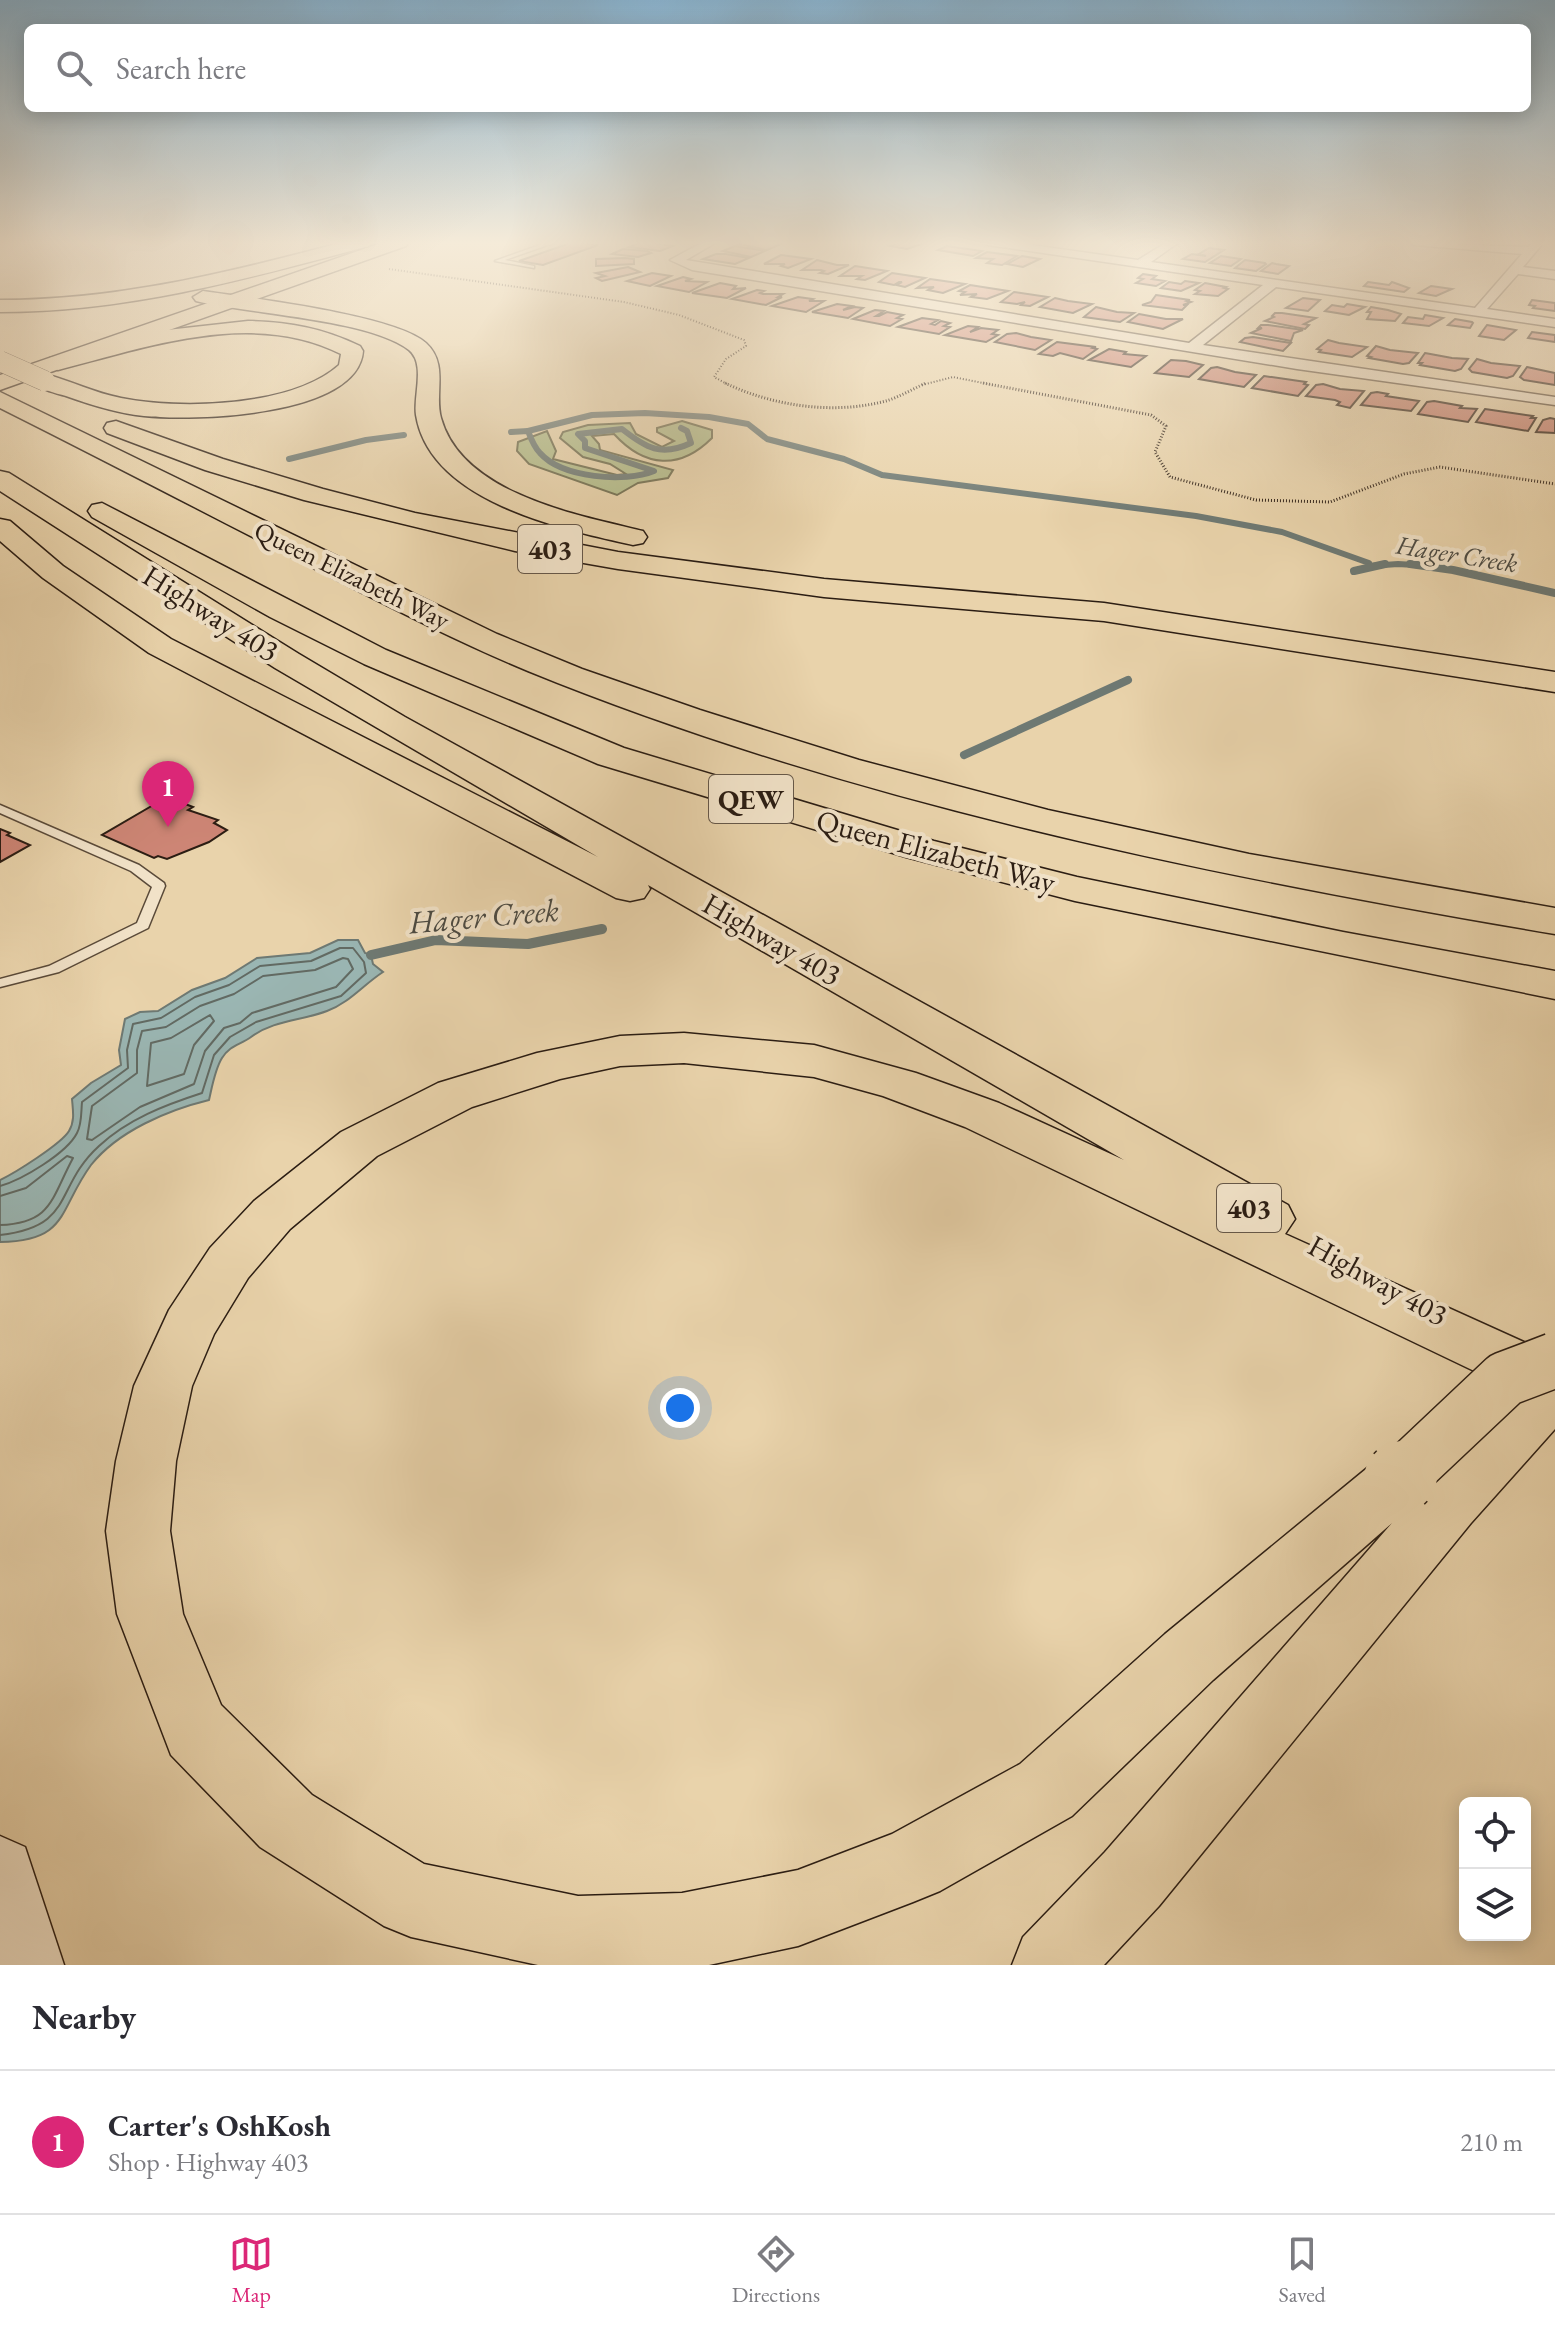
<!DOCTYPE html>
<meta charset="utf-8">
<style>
:root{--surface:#fff;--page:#f2f2f3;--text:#2b2b33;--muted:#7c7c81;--line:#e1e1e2;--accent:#db2777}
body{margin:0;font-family:"EB Garamond",serif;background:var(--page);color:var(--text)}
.controls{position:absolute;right:24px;bottom:24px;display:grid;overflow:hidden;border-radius:12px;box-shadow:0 4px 20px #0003}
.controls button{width:72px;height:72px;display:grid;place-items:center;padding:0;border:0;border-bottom:2px solid var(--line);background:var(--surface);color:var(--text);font:40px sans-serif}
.you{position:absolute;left:680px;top:1408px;width:28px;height:28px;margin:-20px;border:6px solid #fff;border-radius:50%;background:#1a73e8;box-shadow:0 0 0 12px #1a73e833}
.badge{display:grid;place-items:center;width:52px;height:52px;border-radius:50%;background:var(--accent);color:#fff;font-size:26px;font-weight:700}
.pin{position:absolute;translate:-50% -66px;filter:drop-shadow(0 2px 4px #0008)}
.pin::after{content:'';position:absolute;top:42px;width:28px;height:24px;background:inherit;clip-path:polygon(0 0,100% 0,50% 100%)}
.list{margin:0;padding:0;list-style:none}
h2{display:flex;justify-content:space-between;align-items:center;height:104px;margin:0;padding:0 32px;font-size:34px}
h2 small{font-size:26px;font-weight:400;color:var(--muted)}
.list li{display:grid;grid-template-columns:52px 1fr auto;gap:24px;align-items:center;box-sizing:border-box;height:144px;padding:0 32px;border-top:2px solid var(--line)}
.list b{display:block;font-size:30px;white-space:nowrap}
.list p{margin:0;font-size:26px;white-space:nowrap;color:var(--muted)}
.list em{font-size:26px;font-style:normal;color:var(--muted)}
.icon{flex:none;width:44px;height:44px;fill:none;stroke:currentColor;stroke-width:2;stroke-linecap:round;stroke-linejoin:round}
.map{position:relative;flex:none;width:1555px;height:1965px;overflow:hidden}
.search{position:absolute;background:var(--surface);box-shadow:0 4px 20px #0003;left:24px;right:24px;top:24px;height:88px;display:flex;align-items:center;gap:20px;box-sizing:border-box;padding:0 28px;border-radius:12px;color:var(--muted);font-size:30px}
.sheet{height:248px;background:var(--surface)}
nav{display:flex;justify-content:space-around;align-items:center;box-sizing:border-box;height:112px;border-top:2px solid var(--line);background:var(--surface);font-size:22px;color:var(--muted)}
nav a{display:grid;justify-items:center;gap:4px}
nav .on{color:var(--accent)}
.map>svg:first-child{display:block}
.green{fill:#b4bd8b;stroke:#706d4f;stroke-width:2}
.water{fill:#9ab6b3;stroke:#6e7973;stroke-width:2}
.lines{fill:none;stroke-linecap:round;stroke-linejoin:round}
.shore{stroke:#626a63;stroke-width:2}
.stream-far2{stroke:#6e7973;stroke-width:6}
.stream-far1{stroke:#6e7973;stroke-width:8}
.stream{stroke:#6e7973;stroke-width:10}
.building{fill:#cd8575;stroke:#2b1d13;stroke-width:2}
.lane-casing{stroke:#5a4a39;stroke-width:3}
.street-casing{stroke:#5a4a39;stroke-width:3}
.secondary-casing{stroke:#2b1d13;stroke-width:3}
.primary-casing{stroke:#2b1d13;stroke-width:3}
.highway-casing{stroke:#2b1d13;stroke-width:3}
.path-far1{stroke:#2b1d13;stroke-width:2;stroke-dasharray:1 2;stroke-linecap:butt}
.path{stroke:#2b1d13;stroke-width:3;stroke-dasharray:1 2;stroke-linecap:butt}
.lane{fill:#f1e2c8;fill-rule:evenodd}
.street{fill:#f1e2c8;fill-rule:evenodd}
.secondary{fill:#f1e2c8;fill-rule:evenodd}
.primary{fill:#e9d3ab;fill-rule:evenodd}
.highway{fill:#e9d3ab;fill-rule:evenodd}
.highway-bridge-far2-casing{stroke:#2b1d13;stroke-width:21;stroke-linecap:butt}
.highway-bridge-far1-casing{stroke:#2b1d13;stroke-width:57;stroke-linecap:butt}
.highway-bridge-casing{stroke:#2b1d13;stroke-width:73;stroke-linecap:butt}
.highway-bridge-far2{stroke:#e9d3ab;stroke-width:20}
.highway-bridge-far1{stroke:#e9d3ab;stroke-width:54}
.highway-bridge{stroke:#e9d3ab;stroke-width:70}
.labels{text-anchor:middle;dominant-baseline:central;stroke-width:8;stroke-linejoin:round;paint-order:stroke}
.far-water-label{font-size:26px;font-style:italic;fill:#4c4b43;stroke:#f1e2c8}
.far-street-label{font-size:26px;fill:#2b1d13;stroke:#f1e2c8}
.shield{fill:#f1e2c8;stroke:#665849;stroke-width:2}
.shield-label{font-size:28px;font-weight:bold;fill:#2b1d13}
.street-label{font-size:30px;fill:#2b1d13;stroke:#f1e2c8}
.water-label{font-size:32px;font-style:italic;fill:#4c4b43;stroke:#f1e2c8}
</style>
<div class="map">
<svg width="1555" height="1965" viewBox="0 0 1555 1965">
<rect width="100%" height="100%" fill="#e9d3ab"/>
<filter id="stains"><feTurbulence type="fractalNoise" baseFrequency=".0025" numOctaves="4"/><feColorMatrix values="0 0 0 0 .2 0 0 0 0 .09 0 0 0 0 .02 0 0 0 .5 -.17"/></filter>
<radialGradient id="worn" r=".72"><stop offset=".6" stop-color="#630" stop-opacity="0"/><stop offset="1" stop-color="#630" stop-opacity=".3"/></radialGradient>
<path class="green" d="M682 421 712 430V438C680 470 645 468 614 434L592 436 599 444 600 450 673 470 668 478 638 483 617 495 529 464 517 451 518 442 547 431 556 451 553 459 617 475 626 474 610 464 583 457 560 438 563 432 588 425 630 423 636 434 662 447 674 441 657 432V428Z"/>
<path class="water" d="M338 940H358L365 953 371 955 373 964 383 972C363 985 349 1003 327 1011 301 1021 274 1020 251 1037 240 1045 230 1045 222 1058 215 1069 212 1087 209 1100 168 1110 118 1131 91 1165 58 1210 69 1241 0 1242V1180C15 1173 61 1144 69 1131 75 1121 73 1111 72 1099L91 1083 121 1065 119 1050 125 1019 140 1012 158 1011 192 990 225 978 257 958 310 953Z"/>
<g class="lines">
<g class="shore">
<path d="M343 958 348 959 353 969 336 987 252 1013 240 1023 224 1028 205 1051 194 1084 140 1107 92 1140 87 1139 92 1106 137 1073V1050L142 1031 166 1027 200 1006 234 994 263 976 315 970Z"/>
<path d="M210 1015 214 1021 194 1045 184 1074 147 1086 151 1043 171 1038Z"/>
<path d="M0 1186C22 1180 67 1153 77 1133 82 1124 81 1112 82 1102L128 1068 127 1050 133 1024 161 1018 195 997 229 985 260 966 311 961 340 948H353L364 962 366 973 341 996 256 1022 230 1037 214 1055 202 1093C165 1105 128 1119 99 1146 53 1188 76 1226 0 1235"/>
<path d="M0 1196 26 1188 67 1156 73 1158C51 1199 52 1223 0 1225"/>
</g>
<g class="stream-far2">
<path d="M528 431 592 415 645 413 709 417 748 424 767 439 844 459 882 475 1196 516 1282 532 1369 563"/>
<path d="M511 432 528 431C531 439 534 447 540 453 562 478 625 483 654 471L585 448V441L578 434 622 429C646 448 661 457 691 443L687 431 681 428"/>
<path d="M289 459 366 440 404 435"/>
<path d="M1370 566 1398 564 1431 566"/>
</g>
<g class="stream-far1">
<path d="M1410 564 1453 570 1555 593"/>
<path d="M1354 571 1385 564"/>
<path d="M964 755 1128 680"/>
</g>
<path class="stream" d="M371 955 436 940 528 944 602 929"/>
</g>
<g class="building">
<path d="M573 242 598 245 543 265 519 261Z"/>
<path d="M641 242H648L673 246 660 251 629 247Z"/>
<path d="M745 242H764L781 244 767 250 739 244Z"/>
<path d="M900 242 910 243 927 242 907 249 890 246Z"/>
<path d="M735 246 765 251 751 257 723 251Z"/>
<path d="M947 246 982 251 973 256 938 250Z"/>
<path d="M1209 248 1224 250 1205 262 1183 259 1192 254 1206 256 1199 254Z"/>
<path d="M623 249 647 251 651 253 638 257 612 254Z"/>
<path d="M987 252 1017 256 1002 265 987 263 993 259 976 258Z"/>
<path d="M716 254H726L749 258 735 264 703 259Z"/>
<path d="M781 255 811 259 788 268 781 266 785 264H764Z"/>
<path d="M1022 256 1040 259 1023 267 1007 264Z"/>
<path d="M1221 256 1241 259 1231 266 1210 263Z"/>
<path d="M625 258 634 259V264L596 266V259Z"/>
<path d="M817 260 837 265H849L828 274 820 273 824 271 821 270H802Z"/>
<path d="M1245 260 1265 263 1266 264 1256 271 1235 268Z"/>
<path d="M1272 263 1276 264 1289 266 1278 274 1261 271Z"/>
<path d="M855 266 887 271 865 280 857 279 862 276H840Z"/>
<path d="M628 267 640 272 602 281 596 278 605 276 596 273Z"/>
<path d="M652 273 671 276 650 286 627 281Z"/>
<path d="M892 273 925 278 905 287 896 285 902 282H899L894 285 879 282Z"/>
<path d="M1143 274 1156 276 1152 279 1165 281 1156 286 1136 283 1143 279 1138 278Z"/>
<path d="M683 277 691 279 685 281 707 282 689 292 657 286Z"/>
<path d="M930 279 965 284 943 293 928 290 934 287 917 288Z"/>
<path d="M1185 281 1199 283 1181 291 1161 288 1169 282 1181 284Z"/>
<path d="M1368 282 1389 285 1392 282 1409 288 1404 292 1364 286Z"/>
<path d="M720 283 736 286 733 289 746 288 727 298 692 293Z"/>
<path d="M1205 283 1226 287 1224 288 1228 289 1218 296 1195 294 1200 291 1195 290Z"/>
<path d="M970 285 1008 291 987 299 971 297 977 294 960 295 965 292 959 291Z"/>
<path d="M1431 286 1452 289 1436 296 1419 293Z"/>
<path d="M757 290 764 291 760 293 763 294H783L778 297H782L766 305 732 299Z"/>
<path d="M1014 292 1048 297 1030 306 1021 305 1025 302 1017 304 1001 302Z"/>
<path d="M1156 295 1190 300 1187 301 1191 302 1183 305H1187L1182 310 1142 305 1151 302Z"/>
<path d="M798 297 813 299 809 301H824L806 312 772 306Z"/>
<path d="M1055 298 1068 301 1092 304 1073 313 1040 307Z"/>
<path d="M1303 298 1320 300 1308 311 1286 308Z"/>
<path d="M1532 300 1555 303V311L1533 308 1535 306 1529 305Z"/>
<path d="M837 304 852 306 843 310 855 307 863 308 848 318 812 312Z"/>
<path d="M1347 304 1365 307 1349 315 1325 311 1332 305 1344 307Z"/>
<path d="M1096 307 1117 312 1134 313 1120 322 1084 317Z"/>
<path d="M1371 307 1388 310 1401 314 1395 321 1367 319 1371 312H1367Z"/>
<path d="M875 310 884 311 876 316H879L887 312 903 315 897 318 902 319 890 326 853 319Z"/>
<path d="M1275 313H1282L1316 318 1304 324 1309 325 1305 329 1265 321 1274 317 1272 316Z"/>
<path d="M1139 314 1166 319H1183L1163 329 1128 322Z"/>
<path d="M1425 315 1443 318 1429 326 1403 323 1408 317 1423 319Z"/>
<path d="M922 318 938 320 931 324 935 325 941 321 950 323 944 326 950 327 939 334 898 327Z"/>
<path d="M1455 319 1472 322 1473 323 1470 328 1448 325Z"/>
<path d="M1261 325H1268L1303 330 1294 333 1291 341 1251 333 1262 328H1258Z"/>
<path d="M1487 325 1516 330 1504 340 1479 336Z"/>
<path d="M968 326 978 327 970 332 981 328 998 330 992 334 998 335 986 342 945 335Z"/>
<path d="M1532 332 1555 335V342L1528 338Z"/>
<path d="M1016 333 1031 337 1051 340 1035 350 995 342 1007 334Z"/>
<path d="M1253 337 1291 343 1283 351 1240 342 1245 338Z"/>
<path d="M1328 340 1339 343 1367 347 1352 357 1319 352 1321 350 1317 349Z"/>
<path d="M1057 342 1096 347 1093 348 1097 349 1083 359 1060 353 1053 356 1039 354Z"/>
<path d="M1376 346 1390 350 1418 353 1409 363 1403 364 1369 358 1371 357 1367 356Z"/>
<path d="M1109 349 1126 352 1124 354 1146 356 1131 367 1089 360Z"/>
<path d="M1425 353 1452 358 1468 359 1461 369 1455 371 1420 365 1422 363H1418Z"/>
<path d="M1477 359 1491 363 1520 366 1513 376 1507 378 1472 372 1469 369Z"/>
<path d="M1171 360 1186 361 1203 365 1189 377 1155 373Z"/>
<path d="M1217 367 1235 372 1256 375 1244 387 1199 379 1211 368Z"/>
<path d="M1527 367 1555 373V385L1524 380 1520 377Z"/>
<path d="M1264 376 1306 382 1304 384 1308 385 1298 396 1252 388Z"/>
<path d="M1323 384 1340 389 1364 391 1350 408 1337 405 1340 402 1335 400 1306 396 1316 385Z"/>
<path d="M1377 392 1388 394 1386 396 1419 401 1411 411 1361 405 1371 393Z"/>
<path d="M1434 401 1462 406 1460 408 1477 409 1468 422 1418 414 1427 402Z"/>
<path d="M1485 409 1533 416 1531 418H1536L1528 431 1476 422Z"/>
<path d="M1550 418 1555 419V433L1536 432 1543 420Z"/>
<path d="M167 797 193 807 188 810 218 820 214 823 227 830 209 842 167 859 158 856 154 858 102 835Z"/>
<path d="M0 829 10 833 7 835 30 845 0 862Z"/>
</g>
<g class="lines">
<defs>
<g id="lane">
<path d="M548 242H556L505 260 534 266V268L495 261Z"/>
<path d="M0 805 139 865 164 883 165 886 148 928 59 972 0 987V979L49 966 137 923 152 887 131 871 0 813Z"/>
</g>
<path id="street" d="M703 242H717L686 260 1189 343 1263 285 988 245 982 242H1010L1138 260 1167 242H1179L1151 262 1475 308 1522 254 1414 245 1409 242 1528 247 1533 242H1544L1523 267 1555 271V279L1518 274 1487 309 1555 319V327L1276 287 1203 345 1555 397V405L1297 369 692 270 670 260Z"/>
<path id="secondary" d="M0 1836 25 1847 64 1965H0Z"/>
<path id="primary" d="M384 242H409L406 246 0 390V375Z"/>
<g id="highway">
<path d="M344 242H372L369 246C247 279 128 312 0 312V300C119 300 230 272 344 242Z"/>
<path d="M203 291C249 298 395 315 426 343 449 364 434 393 441 418 462 494 577 515 643 531L647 537 643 543 633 545C562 529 430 502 416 415 413 396 426 364 409 350 369 319 248 314 196 301L193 297Z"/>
<path d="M248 321C289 322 323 328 360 346L363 351C358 417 193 421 144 416 117 413 91 405 66 396 55 393 40 390 34 381L37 376 45 374C71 381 95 393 121 398 180 410 292 407 339 365L341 354C252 309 148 347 58 370L47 363 50 358 167 330Z"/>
<path d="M0 392 497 634 582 669 700 710 859 760 1048 810 1249 854 1555 908V934C1207 875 855 804 528 671 453 640 382 603 311 567 207 514 104 460 0 408Z"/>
<path d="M116 421 223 459 323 489 415 513 618 552 824 579 1104 603 1555 672V692L1104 621 824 597 618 569 515 551 304 500 205 470 107 433 104 428 107 423Z"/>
<path d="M0 471 9 473 299 654 405 717 1288 1205 1295 1219 1285 1234 1555 1356V1429L1471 1523 1159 1906 1104 1965H1012L1023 1937 1105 1852 1392 1523 1213 1680 1072 1816 940 1891 913 1902 798 1946 709 1965H538L411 1937 384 1926 260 1847 171 1755 117 1614 106 1531 116 1461 134 1386 169 1310 210 1248 254 1201 341 1132 438 1083 537 1053 620 1036 684 1033 814 1045 916 1073 999 1103 1124 1160 648 885 650 889 644 898 630 901 616 898 149 653 43 578 0 541V519L10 521 63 566 171 639 598 857 275 668 0 491ZM684 1063 814 1077 883 1096 965 1127 1516 1391 1428 1482 1421 1460 1399 1452 1377 1460 1165 1634 1020 1764 892 1834 798 1870 682 1893 578 1896 424 1864 312 1795 221 1705 183 1614 170 1531 176 1461 192 1386 214 1334 248 1278 290 1229 377 1156 472 1107 560 1079 620 1066Z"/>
<path d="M102 503 386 650 624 748 934 841 1077 877 1343 932 1555 971V999L1075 901 906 857 598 764 364 664 270 617 92 517 88 511 92 505Z"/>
</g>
</defs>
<use href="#lane" class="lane-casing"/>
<use href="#street" class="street-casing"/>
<use href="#secondary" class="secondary-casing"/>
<use href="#primary" class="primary-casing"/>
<use href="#highway" class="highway-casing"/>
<g class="path-far1">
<path d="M389 269 624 302 679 315 744 340 746 346 726 359 714 377 729 385"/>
<path d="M922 385 953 377 993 385"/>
</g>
<g class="path">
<path d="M725 383C773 406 833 415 886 401 899 397 913 389 926 383"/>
<path d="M983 383 1151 415 1166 426 1155 452 1170 477 1256 500 1330 502 1404 474 1440 467 1555 484"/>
</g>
<use href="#lane" class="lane"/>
<use href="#street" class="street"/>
<use href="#secondary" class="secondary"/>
<use href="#primary" class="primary"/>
<use href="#highway" class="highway"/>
<defs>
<path id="highway-bridge-far2" d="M0 361 45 381"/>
<path id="highway-bridge-far1" d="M1400 1478 1505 1379 1555 1360"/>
<path id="highway-bridge" d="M1399 1479 1402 1476"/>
</defs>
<use href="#highway-bridge-far2" class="highway-bridge-far2-casing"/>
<use href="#highway-bridge-far1" class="highway-bridge-far1-casing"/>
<use href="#highway-bridge" class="highway-bridge-casing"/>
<use href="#highway-bridge-far2" class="highway-bridge-far2"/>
<use href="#highway-bridge-far1" class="highway-bridge-far1"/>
<use href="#highway-bridge" class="highway-bridge"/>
</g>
<linearGradient id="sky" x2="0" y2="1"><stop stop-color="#89b5d3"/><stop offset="0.47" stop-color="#f5ebd9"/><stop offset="1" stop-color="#f5ebd9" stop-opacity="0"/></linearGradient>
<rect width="1555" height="517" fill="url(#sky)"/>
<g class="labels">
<g class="far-water-label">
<text transform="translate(1457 554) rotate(9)">Hager Creek</text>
</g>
<g class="far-street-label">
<text transform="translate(352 575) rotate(26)">Queen Elizabeth Way</text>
</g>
<g class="shield">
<rect x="518" y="525" width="64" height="48" rx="6"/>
<rect x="709" y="775" width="84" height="48" rx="6"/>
<rect x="1217" y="1184" width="64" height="48" rx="6"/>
</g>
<g class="shield-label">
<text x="550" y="549">403</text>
<text x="751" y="799">QEW</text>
<text x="1249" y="1208">403</text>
</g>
<g class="street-label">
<text transform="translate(211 613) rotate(32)">Highway 403</text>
<text transform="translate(936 851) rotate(15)">Queen Elizabeth Way</text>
<text transform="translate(772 939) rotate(30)">Highway 403</text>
<text transform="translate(1378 1280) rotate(29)">Highway 403</text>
</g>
<g class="water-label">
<text transform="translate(484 916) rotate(-5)">Hager Creek</text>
</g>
</g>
<rect width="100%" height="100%" filter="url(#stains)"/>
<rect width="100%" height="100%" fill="url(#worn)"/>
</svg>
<div class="controls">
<button><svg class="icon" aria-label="locate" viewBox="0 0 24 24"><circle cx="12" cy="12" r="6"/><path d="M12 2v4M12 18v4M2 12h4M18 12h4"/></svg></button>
<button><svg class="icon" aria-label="layers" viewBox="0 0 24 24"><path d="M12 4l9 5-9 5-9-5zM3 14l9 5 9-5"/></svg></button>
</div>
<div class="you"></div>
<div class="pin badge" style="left:168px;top:827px">1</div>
<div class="search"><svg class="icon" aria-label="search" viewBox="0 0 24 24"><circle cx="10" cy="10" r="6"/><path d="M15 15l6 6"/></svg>Search here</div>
</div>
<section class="sheet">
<h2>Nearby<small></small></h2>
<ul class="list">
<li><span class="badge">1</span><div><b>Carter's OshKosh</b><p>Shop · Highway 403</p></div><em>210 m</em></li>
</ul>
</section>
<nav>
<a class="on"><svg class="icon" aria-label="map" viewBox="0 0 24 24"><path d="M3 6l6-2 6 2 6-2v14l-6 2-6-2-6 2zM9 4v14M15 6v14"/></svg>Map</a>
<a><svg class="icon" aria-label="directions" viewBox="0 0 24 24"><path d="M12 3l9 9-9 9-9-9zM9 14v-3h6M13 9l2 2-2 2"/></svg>Directions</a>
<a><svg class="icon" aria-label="saved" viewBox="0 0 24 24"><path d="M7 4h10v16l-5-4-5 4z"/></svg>Saved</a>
</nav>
